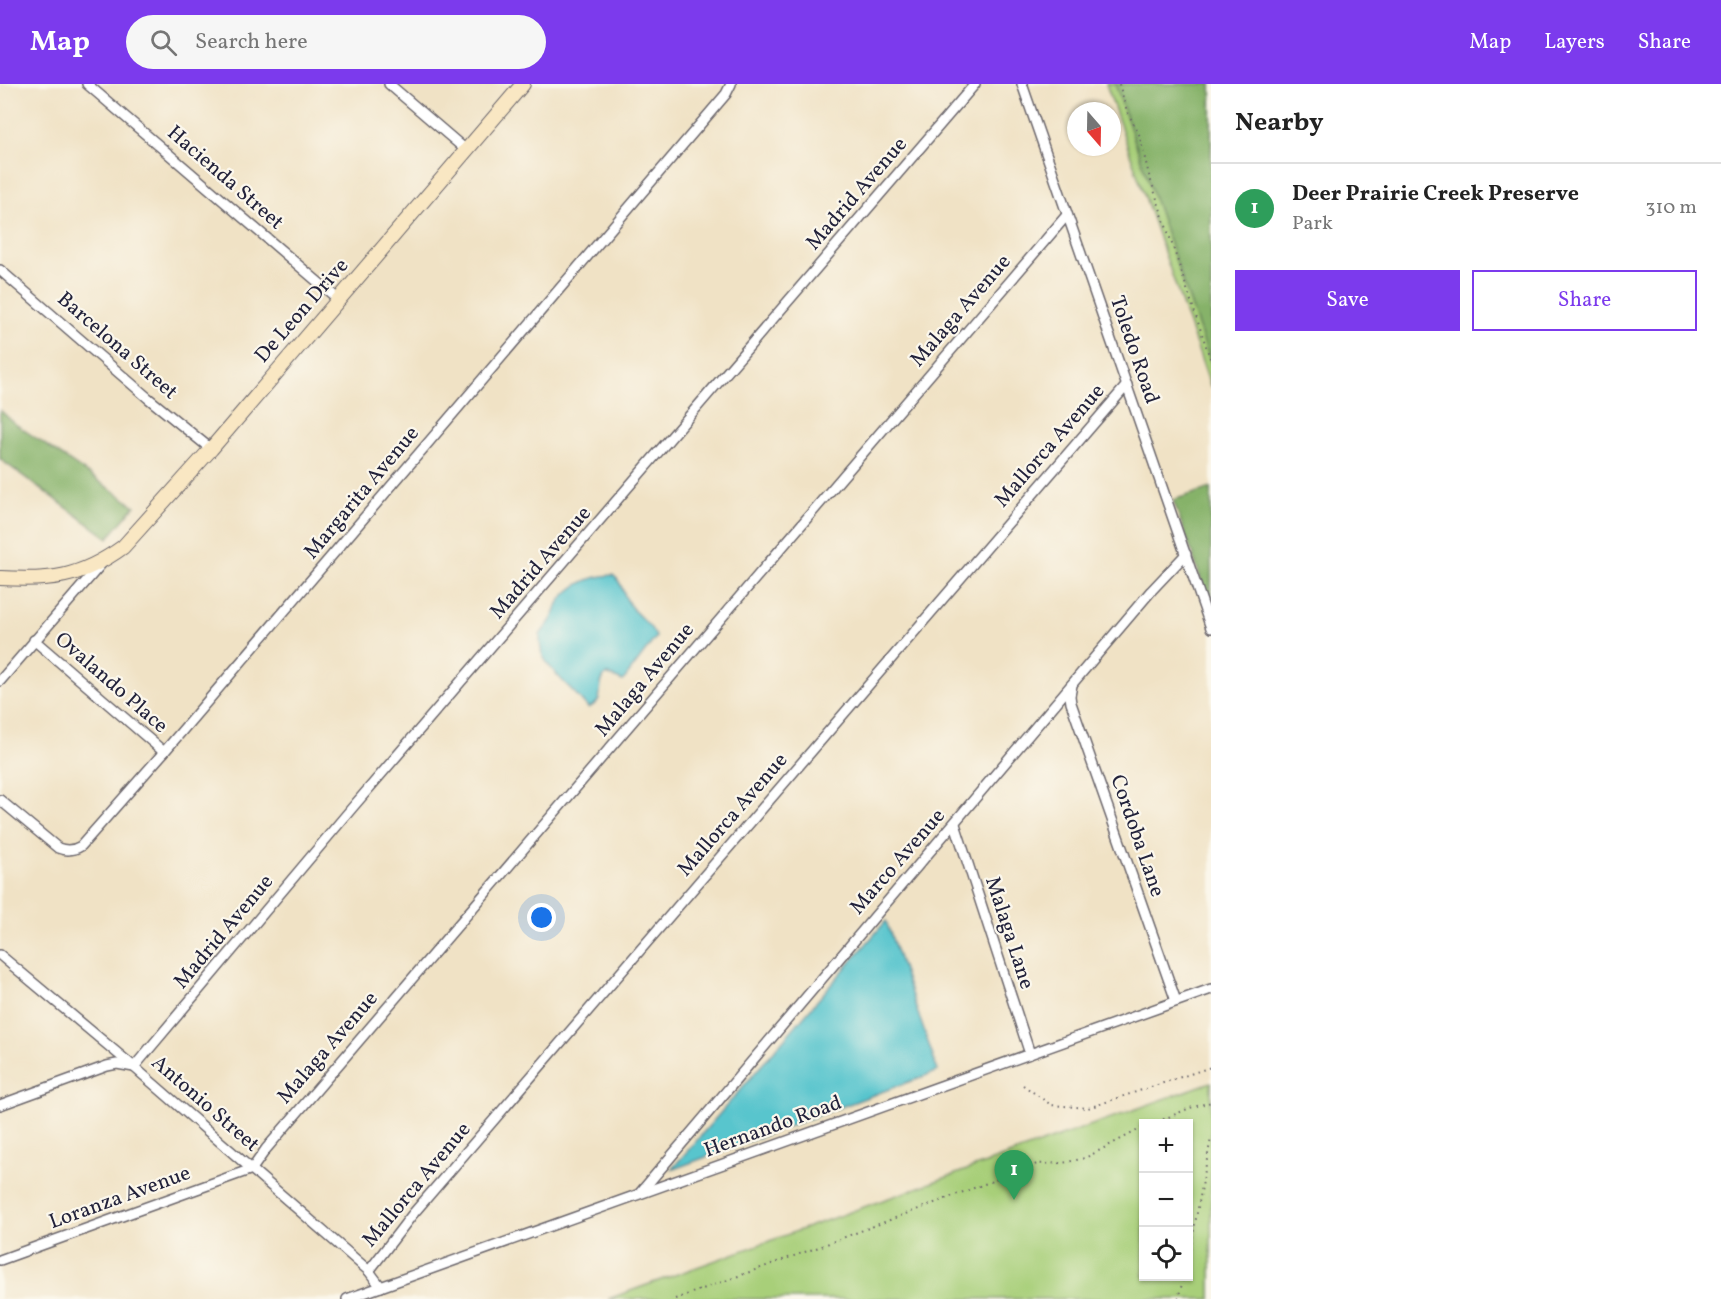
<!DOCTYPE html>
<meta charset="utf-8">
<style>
:root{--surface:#fff;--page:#f6f6f6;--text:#222;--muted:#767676;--line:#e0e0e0;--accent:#7c3aed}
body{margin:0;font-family:Vollkorn,serif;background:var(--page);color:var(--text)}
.controls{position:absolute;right:18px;bottom:18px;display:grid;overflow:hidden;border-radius:0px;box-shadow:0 2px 4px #0004}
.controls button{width:54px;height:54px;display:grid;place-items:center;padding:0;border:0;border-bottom:2px solid var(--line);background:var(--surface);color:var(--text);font:30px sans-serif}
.compass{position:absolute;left:1067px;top:18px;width:54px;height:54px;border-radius:50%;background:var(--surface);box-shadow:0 2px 4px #0004;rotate:160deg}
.you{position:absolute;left:542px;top:834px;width:21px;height:21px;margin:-15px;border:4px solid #fff;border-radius:50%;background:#1a73e8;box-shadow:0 0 0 9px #1a73e833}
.badge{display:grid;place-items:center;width:39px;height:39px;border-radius:50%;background:var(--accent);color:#fff;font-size:20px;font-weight:700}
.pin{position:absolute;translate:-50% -50px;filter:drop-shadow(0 2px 3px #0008)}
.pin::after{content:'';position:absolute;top:32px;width:21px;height:18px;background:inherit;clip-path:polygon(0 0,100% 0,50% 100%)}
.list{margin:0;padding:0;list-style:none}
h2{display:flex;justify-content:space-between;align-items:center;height:78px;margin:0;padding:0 24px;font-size:26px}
h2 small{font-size:20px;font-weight:400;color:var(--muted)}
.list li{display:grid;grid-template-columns:39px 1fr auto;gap:18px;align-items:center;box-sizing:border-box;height:90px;padding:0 24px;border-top:2px solid var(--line)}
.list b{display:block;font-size:22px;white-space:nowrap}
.list p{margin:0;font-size:20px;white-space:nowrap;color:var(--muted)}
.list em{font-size:20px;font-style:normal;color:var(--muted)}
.actions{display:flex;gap:12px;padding:18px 24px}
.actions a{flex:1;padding:14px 0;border:2px solid var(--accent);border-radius:0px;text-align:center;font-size:21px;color:var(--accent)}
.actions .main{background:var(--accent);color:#fff}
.icon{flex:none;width:33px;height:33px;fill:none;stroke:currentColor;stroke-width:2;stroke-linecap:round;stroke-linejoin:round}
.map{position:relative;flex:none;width:1211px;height:1215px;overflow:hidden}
header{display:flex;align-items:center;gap:36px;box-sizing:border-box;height:84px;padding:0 30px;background:var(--accent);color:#fff}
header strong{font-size:28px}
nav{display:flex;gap:33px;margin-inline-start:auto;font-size:21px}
.search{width:420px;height:54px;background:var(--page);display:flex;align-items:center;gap:15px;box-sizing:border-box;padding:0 21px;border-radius:33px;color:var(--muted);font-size:22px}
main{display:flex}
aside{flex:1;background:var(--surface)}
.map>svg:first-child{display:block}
.green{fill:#a8cf79;stroke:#65785a;stroke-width:1.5;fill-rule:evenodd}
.forest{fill:#86b269;stroke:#546a52;stroke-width:1.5}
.water{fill:#58c5cd;stroke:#3d7484;stroke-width:1.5}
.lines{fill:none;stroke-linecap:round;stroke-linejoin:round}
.street-casing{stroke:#6a656b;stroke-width:12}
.secondary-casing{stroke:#6a656b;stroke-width:16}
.path{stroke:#6a656b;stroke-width:2;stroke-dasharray:1.5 4.5;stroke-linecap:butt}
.street{stroke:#fff;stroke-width:9}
.secondary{stroke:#f9e7c3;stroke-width:14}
.labels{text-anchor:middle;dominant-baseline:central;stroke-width:4.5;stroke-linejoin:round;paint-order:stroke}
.street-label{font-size:21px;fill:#22223b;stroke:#fbf7ec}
</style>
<header>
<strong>Map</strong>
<div class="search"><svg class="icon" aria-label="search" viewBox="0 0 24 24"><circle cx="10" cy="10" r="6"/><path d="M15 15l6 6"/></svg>Search here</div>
<nav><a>Map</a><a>Layers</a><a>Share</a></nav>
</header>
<main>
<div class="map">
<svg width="1211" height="1215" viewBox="0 0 1211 1215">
<rect width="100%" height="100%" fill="#fbf7ec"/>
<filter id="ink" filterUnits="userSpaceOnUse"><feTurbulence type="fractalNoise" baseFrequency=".0167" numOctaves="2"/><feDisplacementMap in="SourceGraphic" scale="12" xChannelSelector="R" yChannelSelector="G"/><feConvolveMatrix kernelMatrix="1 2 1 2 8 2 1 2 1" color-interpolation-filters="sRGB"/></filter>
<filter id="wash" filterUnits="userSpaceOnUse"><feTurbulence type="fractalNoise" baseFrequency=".008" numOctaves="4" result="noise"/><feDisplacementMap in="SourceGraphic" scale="24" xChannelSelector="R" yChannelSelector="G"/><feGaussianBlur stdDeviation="1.35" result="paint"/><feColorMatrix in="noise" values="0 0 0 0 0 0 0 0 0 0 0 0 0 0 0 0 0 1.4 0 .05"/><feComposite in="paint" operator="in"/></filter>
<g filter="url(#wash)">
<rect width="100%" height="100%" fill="#f0e2c5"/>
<g class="green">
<path d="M1106 0H1211V304Z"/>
<path d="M1211 998V1215H608ZM1144 1040H1188V1192H1144Z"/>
</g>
<g class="forest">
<path d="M1115 0H1211V279Z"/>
<path d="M0 326 14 339 135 422 108 454 0 375Z"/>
<path d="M1211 404V525L1193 472 1194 470 1191 466 1173 416Z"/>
</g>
<g class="water">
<path d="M613 491C622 497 623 511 629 520 637 533 651 539 656 553L623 597 606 590C594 604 608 616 588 624 576 608 550 588 542 570 540 564 540 557 540 551 544 545 548 541 551 536 555 530 556 523 559 518 572 500 592 492 613 491Z"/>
<path d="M886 837 938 987 671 1086Z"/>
</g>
</g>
<g filter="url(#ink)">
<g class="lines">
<defs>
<g id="street">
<path d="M87 0 339 216"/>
<path d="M389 0 466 66"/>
<path d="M1022 0 1211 544"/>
<path d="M0 186 148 314 211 365"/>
<path d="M34 556 164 668"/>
<path d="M0 597 102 479"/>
<path d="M1072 601 1070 612 1071 619 1176 917"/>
<path d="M0 716 58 764C66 767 73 767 81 762L164 668 726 10 731 0"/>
<path d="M955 740 1030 970"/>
<path d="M0 871 134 983 369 1187 381 1203"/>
<path d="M0 1021 107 982 117 980 134 983 352 724 975 0"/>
<path d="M640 1109 1151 507 1186 470"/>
<path d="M0 1176 252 1085 266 1065 1067 131"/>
<path d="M369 1187 412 1131 1127 301"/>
<path d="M347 1215 1211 905"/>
</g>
<path id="secondary" d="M0 494C51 497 80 494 123 463L211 365 523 0"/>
</defs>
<use href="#street" class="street-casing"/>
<use href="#secondary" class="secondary-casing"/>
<g class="path">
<path d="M1119 0 1127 27 1139 50 1149 91 1211 277"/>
<path d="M1023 1001 1051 1021 1088 1024 1211 983"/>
<path d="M1152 1040 1190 1024 1211 1018"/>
<path d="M1188 1177 1211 1054"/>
<path d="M675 1215 816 1164 1037 1080 1063 1079 1085 1074 1144 1043"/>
<path d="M1178 1215 1184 1192"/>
</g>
<use href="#street" class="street"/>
<use href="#secondary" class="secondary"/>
</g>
</g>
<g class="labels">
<g class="street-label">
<text transform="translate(225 94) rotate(41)">Hacienda Street</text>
<text transform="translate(857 110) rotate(-49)">Madrid Avenue</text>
<text transform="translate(302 227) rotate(-49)">De Leon Drive</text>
<text transform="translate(961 227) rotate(-49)">Malaga Avenue</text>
<text transform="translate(117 262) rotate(41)">Barcelona Street</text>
<text transform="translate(1134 266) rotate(71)">Toledo Road</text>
<text transform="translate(1050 362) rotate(-49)">Mallorca Avenue</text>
<text transform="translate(362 409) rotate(-50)">Margarita Avenue</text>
<text transform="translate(541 479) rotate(-49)">Madrid Avenue</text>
<text transform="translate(645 596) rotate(-50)">Malaga Avenue</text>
<text transform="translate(111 599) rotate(41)">Ovalando Place</text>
<text transform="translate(733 731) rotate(-49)">Mallorca Avenue</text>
<text transform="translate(1137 752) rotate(71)">Cordoba Lane</text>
<text transform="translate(898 778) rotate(-49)">Marco Avenue</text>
<text transform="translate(224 848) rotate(-50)">Madrid Avenue</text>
<text transform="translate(1009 849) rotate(72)">Malaga Lane</text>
<text transform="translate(328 964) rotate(-49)">Malaga Avenue</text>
<text transform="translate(205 1020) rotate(41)">Antonio Street</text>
<text transform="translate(773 1043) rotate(-20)">Hernando Road</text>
<text transform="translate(417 1101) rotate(-50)">Mallorca Avenue</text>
<text transform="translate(120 1114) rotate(-20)">Loranza Avenue</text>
</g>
</g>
</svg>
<div class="controls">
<button>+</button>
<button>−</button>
<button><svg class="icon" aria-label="locate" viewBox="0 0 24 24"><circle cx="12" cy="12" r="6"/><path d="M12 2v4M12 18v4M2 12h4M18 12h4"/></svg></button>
</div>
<svg class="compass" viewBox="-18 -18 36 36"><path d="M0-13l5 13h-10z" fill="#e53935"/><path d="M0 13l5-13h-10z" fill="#767676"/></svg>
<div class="you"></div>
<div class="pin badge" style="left:1014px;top:1116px;background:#2e9e5b">1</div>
</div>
<aside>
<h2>Nearby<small></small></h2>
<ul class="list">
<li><span class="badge" style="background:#2e9e5b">1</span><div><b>Deer Prairie Creek Preserve</b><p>Park</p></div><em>310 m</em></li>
</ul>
<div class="actions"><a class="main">Save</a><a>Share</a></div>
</aside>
</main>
